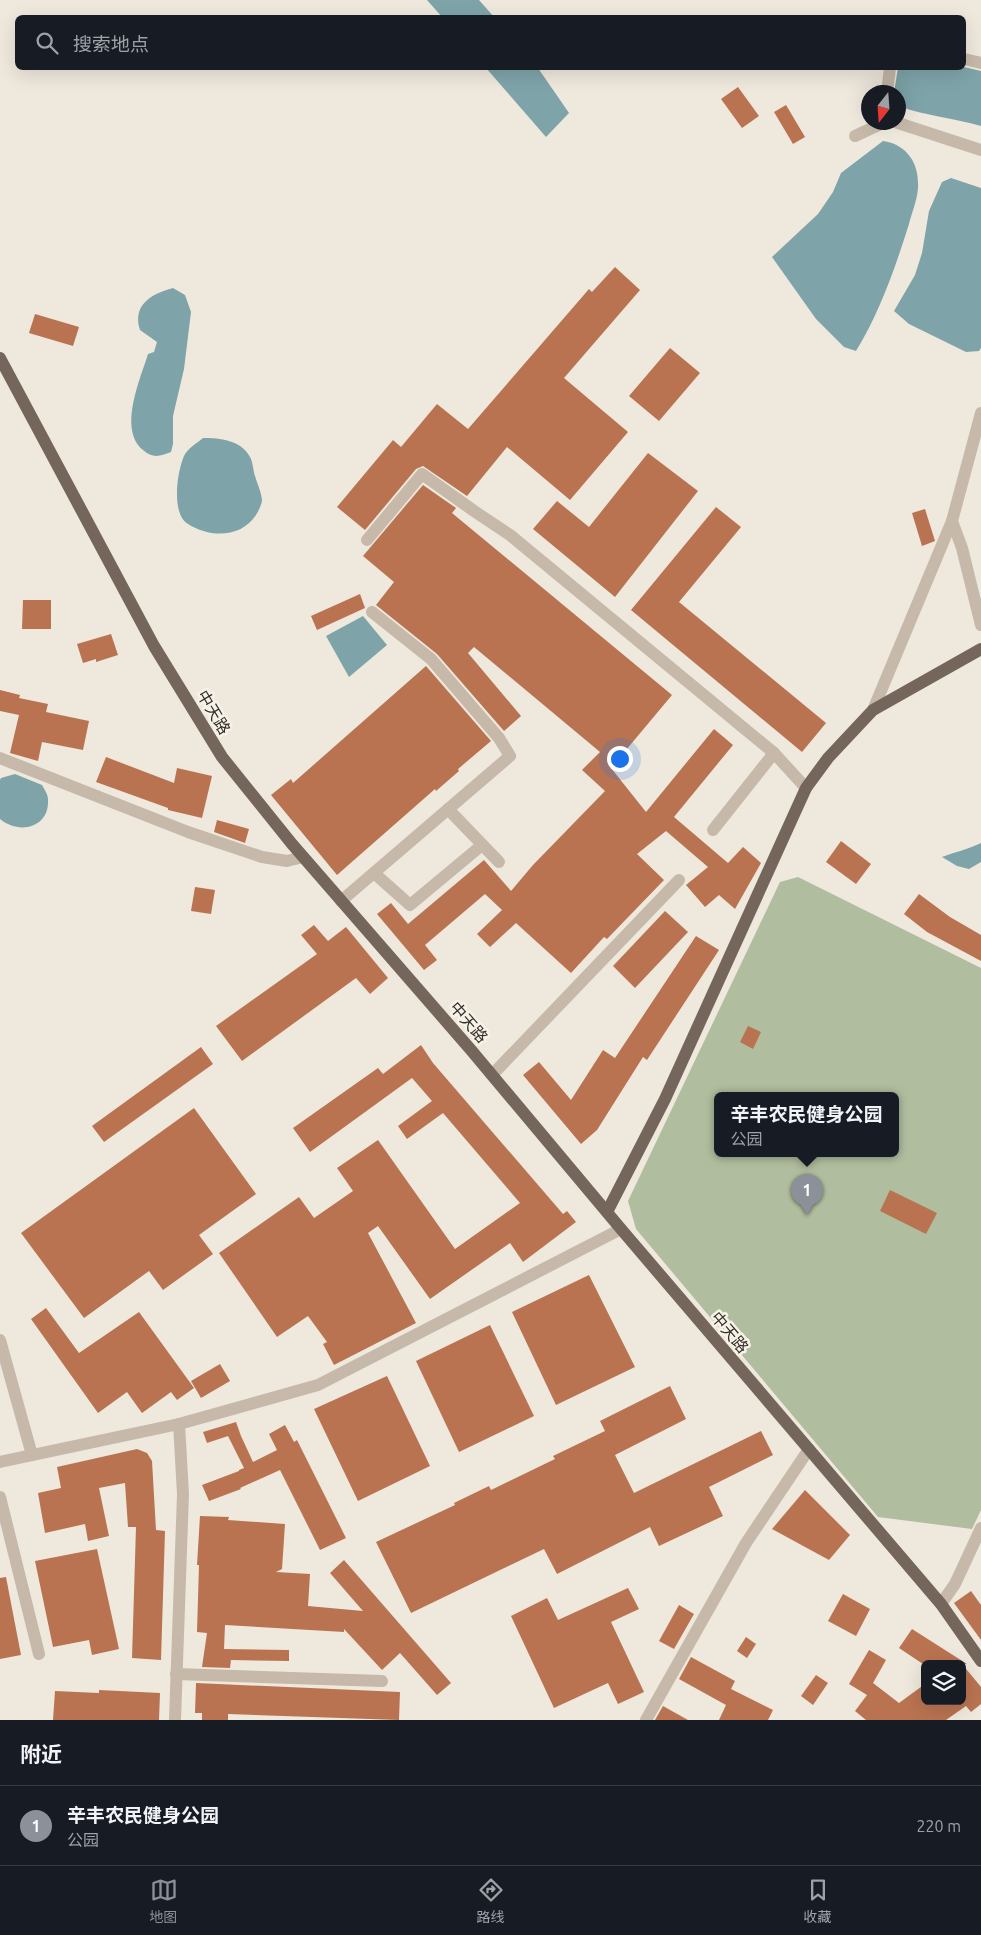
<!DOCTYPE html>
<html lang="zh">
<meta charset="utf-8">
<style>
:root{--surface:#171b24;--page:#242831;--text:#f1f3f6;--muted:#9ea1a6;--line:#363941;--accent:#8c9099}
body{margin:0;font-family:Ubuntu,"Noto Sans SC",sans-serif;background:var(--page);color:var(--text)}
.controls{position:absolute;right:15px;bottom:15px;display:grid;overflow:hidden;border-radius:8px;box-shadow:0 5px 20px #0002}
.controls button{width:45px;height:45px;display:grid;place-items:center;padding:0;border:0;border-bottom:1px solid var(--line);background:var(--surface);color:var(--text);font:25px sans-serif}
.compass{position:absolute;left:861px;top:85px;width:45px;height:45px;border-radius:50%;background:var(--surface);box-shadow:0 5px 20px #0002;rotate:197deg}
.you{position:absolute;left:619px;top:758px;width:18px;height:18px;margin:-12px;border:4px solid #fff;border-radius:50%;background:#1a73e8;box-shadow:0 0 0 8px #1a73e833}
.badge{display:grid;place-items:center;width:32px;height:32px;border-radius:50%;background:var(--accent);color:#fff;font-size:16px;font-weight:700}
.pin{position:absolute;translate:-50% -41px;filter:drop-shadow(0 1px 2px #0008)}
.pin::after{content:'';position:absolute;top:26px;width:18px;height:15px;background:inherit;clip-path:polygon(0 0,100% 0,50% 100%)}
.popup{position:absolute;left:714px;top:1092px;width:185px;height:65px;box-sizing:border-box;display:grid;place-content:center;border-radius:8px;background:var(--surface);filter:drop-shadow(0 1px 4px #0005);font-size:16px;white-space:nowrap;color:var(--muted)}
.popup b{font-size:19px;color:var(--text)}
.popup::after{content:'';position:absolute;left:50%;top:100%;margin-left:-10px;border:10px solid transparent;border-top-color:var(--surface)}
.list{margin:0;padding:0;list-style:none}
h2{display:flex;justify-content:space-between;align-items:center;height:65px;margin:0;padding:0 20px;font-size:21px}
h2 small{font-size:16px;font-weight:400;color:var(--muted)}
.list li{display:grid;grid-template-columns:32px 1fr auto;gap:15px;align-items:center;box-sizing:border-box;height:80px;padding:0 20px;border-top:1px solid var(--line)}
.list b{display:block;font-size:19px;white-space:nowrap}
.list p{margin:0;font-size:16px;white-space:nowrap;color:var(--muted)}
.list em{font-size:16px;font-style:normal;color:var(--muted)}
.icon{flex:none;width:28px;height:28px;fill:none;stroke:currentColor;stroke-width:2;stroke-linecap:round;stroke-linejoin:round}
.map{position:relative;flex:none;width:981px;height:1720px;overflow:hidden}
.search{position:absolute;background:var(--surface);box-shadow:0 5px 20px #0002;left:15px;right:15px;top:15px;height:55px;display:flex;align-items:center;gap:12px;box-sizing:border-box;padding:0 18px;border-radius:8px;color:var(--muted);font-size:19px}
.sheet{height:145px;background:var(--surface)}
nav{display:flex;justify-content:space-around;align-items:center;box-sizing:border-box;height:70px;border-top:1px solid var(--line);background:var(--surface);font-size:14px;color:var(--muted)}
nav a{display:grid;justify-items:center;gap:2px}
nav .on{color:var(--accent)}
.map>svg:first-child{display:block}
.green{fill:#b0bd9e;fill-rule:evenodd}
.water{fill:#7ea4a9}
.building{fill:#b97351}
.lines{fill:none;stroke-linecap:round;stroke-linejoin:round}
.minor{stroke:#c6b9aa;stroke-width:12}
.major{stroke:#75665b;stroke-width:12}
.labels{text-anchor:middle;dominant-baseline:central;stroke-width:5;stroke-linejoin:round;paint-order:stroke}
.street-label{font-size:16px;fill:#342d29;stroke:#f7f2e8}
</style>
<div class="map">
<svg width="981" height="1720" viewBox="0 0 981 1720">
<rect width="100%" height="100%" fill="#efe8dd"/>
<path class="green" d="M798 877 981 968V1510L972 1529 878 1517 636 1229 628 1201 780 882ZM718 1096H896V1154H718Z"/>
<g class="water">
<path d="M427 0H479L494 17H442Z"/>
<path d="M964 67 981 71V126C954 118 925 116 899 106L898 92H894L898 68Z"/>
<path d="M486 68H538L569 113 546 137Z"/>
<path d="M883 141C905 144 918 161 918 183 919 196 912 212 909 224 895 268 880 312 856 351L844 347 816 319 772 257 818 214 833 192 841 173Z"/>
<path d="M951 178 981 188V348L979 351 966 352 909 324 894 311 915 275 922 253 929 211 942 182Z"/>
<path d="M173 288 185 295 191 312 184 369 173 416V444L171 452C159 457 152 458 143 450 118 429 140 380 148 354L154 352 157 342 140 330C132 305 151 294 173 288Z"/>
<path d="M203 438C220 438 241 440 250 457 253 462 253 470 255 476 257 483 262 494 262 501 261 506 258 512 256 515 241 538 210 538 188 524 171 514 177 472 184 456 187 449 197 443 203 438Z"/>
<path d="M363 616 387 645 349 677 326 636Z"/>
<path d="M15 774 42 785C44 789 48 794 48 799 50 828 19 835 0 819V780L1 778Z"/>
<path d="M981 843V862L969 869 957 866 942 857C955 852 969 849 981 843Z"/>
</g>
<g class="building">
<path d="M738 87 759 116 742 128 721 99Z"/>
<path d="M786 105 805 137 793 144 774 112Z"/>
<path d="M615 267 640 290 564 378 628 432 570 500 507 447 467 496 423 466 416 469 365 530 337 507 393 440 401 447 437 404 468 429 589 289 592 292Z"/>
<path d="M35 314 79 327 73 346 29 333Z"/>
<path d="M670 348 700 373 659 421 629 396Z"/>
<path d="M648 453 698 491 615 597 533 529 557 501 589 527Z"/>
<path d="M423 485 456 508 452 513 672 695 611 768 646 812 714 729 733 745 674 817 728 863 743 847 761 863 735 909 719 895 705 907 686 885 708 867 666 831 637 854 664 880 607 939 604 937 571 973 516 923 490 947 477 934 502 910 485 894 425 945 437 960 424 970 377 914 391 903 408 924 484 860 511 891 533 865 605 791 582 770 600 752 474 647 468 653 521 716 504 731 437 654 376 605 394 582 363 556Z"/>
<path d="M716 507 741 527 679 602 826 723 802 752 631 610Z"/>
<path d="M925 509 935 541 922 546 912 513Z"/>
<path d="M360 594 365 608 317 630 311 616Z"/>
<path d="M23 600H51V629H22Z"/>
<path d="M111 634 118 655 96 662V659L83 663 77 644Z"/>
<path d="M426 666 491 741 458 769 459 771 436 791 435 789 337 875 271 795 291 779 293 783Z"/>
<path d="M0 690 20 695 19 698 48 704 46 712 89 721 83 750 42 742 38 761 10 753 19 715 0 711Z"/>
<path d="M106 757 174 783 177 768 212 776 202 818 168 810V808L96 782Z"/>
<path d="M217 820 249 829 245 843 214 832Z"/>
<path d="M841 841 871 864 856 884 826 862Z"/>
<path d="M195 887 215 890 211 914 191 911Z"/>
<path d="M919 894 950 917 981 935V961L927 932 904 914Z"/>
<path d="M665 911 688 932 635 988 613 966Z"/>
<path d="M314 925 328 941 346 927 388 978 370 994 356 978 242 1061 216 1026 317 954 301 935Z"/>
<path d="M696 936 719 950 647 1060 643 1057 597 1130 581 1144 523 1075 539 1062 571 1100 603 1050 615 1058Z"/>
<path d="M748 1026 761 1032 753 1049 740 1042Z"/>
<path d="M421 1045 433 1063 563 1214 567 1211 576 1222 523 1262 510 1243 430 1299 378 1226 368 1233 416 1323 334 1365 323 1344 327 1342 308 1316 277 1337 219 1253 299 1197 314 1218 353 1191 337 1168 378 1140 455 1249 520 1203 443 1113 407 1139 398 1126 432 1101 412 1078 310 1152 293 1128 378 1068 383 1074Z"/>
<path d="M201 1047 213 1064 104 1142 92 1126Z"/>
<path d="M194 1108 256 1194 199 1235 213 1254 163 1290 149 1271 84 1318 21 1233Z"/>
<path d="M890 1190 937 1213 926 1234 880 1211Z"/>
<path d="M589 1275 635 1367 556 1405 512 1312Z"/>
<path d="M46 1308 79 1353 139 1312 194 1388 177 1400 171 1392 142 1413 127 1392 98 1413 31 1319Z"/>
<path d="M490 1325 534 1416 459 1452 416 1361Z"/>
<path d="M220 1364 230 1381 201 1398 191 1381Z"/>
<path d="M387 1376 430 1466 358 1501 314 1409Z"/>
<path d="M670 1386 686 1419 615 1455 634 1493 761 1431 773 1455 709 1487 723 1516 659 1546 650 1527 557 1574 544 1549 411 1613 376 1542 455 1505 454 1503 489 1486 491 1490 555 1459 553 1456 605 1431 600 1421Z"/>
<path d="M236 1422 241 1436 253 1462 277 1450 269 1434 285 1425 294 1442 297 1440 346 1538 320 1550 280 1470 240 1488 241 1489 209 1501 202 1485 239 1471V1470L244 1468 228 1436 207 1443 203 1432Z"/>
<path d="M137 1449 147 1453 152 1461 156 1530 165 1531 161 1660 132 1658 136 1527H128L125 1483 99 1488 109 1536 88 1541 85 1524 45 1533 38 1493 61 1488 57 1467Z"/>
<path d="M805 1490 850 1535 829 1560 772 1529Z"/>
<path d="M200 1516 229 1517 228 1520 285 1524 282 1569 276 1572 310 1574 308 1606 363 1611 330 1573 344 1560 451 1683 437 1695 400 1653 382 1670 344 1629V1632L225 1625 224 1649 289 1650V1661L231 1660 230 1668 202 1667 207 1633 197 1632 199 1565H197Z"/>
<path d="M97 1549 119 1649 92 1655 89 1640 53 1647 35 1561Z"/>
<path d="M6 1577 21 1655 0 1659V1578Z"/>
<path d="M628 1588 639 1609 611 1622 644 1692 618 1704 608 1683 554 1708 511 1616 547 1598 558 1620Z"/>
<path d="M971 1591 981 1605V1640L954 1603Z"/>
<path d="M843 1594 870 1609 856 1636 828 1621Z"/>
<path d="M679 1605 694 1614 674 1649 659 1641Z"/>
<path d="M912 1629 967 1664H923L899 1648Z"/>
<path d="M746 1637 756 1644 747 1658 737 1651Z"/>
<path d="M869 1650 886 1660 873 1683 899 1703 925 1684V1701H962V1664L981 1687V1704L971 1712 966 1706 946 1720H866L855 1711 867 1695 849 1684Z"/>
<path d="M691 1657 735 1681 731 1689 773 1710 768 1720H719L726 1705 679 1679Z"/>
<path d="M816 1675 828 1683 813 1705 801 1696Z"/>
<path d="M196 1683 400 1692 399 1720 228 1714V1720H202V1713H195Z"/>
<path d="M99 1690 160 1693 159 1720H53L55 1691 99 1693Z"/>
<path d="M663 1706 688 1720H655Z"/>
</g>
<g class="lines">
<g class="minor">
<path d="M964 59 981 63"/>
<path d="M887 92 890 68"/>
<path d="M895 122 981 150"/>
<path d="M855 136 885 122"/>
<path d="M952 521 962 548 981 625"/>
<path d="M367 540 422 474 474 511 510 535 774 753 806 788"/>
<path d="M873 710 952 521 981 413"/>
<path d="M0 758 188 832 262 857 287 861 303 857"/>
<path d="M448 809 499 862"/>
<path d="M713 830 774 753"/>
<path d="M374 873 410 905 482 845"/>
<path d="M341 901 510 756 499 738 431 659 372 612"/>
<path d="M492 1075 679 880"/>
<path d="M0 1340 32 1455"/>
<path d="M0 1462 179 1424 318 1385 621 1229"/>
<path d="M0 1497 39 1654"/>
<path d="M941 1604 955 1584 981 1528"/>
<path d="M176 1674 382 1681"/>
<path d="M175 1720 183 1494 179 1424"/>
<path d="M646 1720 746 1543 809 1449"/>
</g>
<g class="major">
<path d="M0 358 154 646 222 757 292 844 471 1050 621 1229 941 1604 981 1661"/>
<path d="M607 1212 665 1099 806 788 828 758 873 710 981 649"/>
</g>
</g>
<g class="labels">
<g class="street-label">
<text transform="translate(214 712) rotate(59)">中天路</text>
<text transform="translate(469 1022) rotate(49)">中天路</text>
<text transform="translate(730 1332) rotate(50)">中天路</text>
</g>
</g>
</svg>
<div class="controls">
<button><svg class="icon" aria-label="layers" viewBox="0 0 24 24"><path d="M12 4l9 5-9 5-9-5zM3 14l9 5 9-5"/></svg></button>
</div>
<svg class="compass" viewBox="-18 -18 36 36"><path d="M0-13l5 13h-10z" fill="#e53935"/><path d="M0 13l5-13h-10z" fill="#9ea1a6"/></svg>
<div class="you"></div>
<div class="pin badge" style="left:807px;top:1215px">1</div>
<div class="popup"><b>辛丰农民健身公园</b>公园</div>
<div class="search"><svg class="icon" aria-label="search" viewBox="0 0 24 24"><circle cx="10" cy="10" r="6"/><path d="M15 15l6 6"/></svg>搜索地点</div>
</div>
<section class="sheet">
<h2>附近<small></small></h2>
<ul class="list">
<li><span class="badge">1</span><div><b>辛丰农民健身公园</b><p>公园</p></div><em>220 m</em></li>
</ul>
</section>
<nav>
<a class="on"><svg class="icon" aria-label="map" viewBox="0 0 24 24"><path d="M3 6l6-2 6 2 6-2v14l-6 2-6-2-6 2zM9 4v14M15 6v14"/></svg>地图</a>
<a><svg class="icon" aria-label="directions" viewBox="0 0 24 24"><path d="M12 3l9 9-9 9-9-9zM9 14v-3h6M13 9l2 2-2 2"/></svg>路线</a>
<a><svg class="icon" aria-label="saved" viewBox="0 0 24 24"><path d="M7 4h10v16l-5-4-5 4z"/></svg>收藏</a>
</nav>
